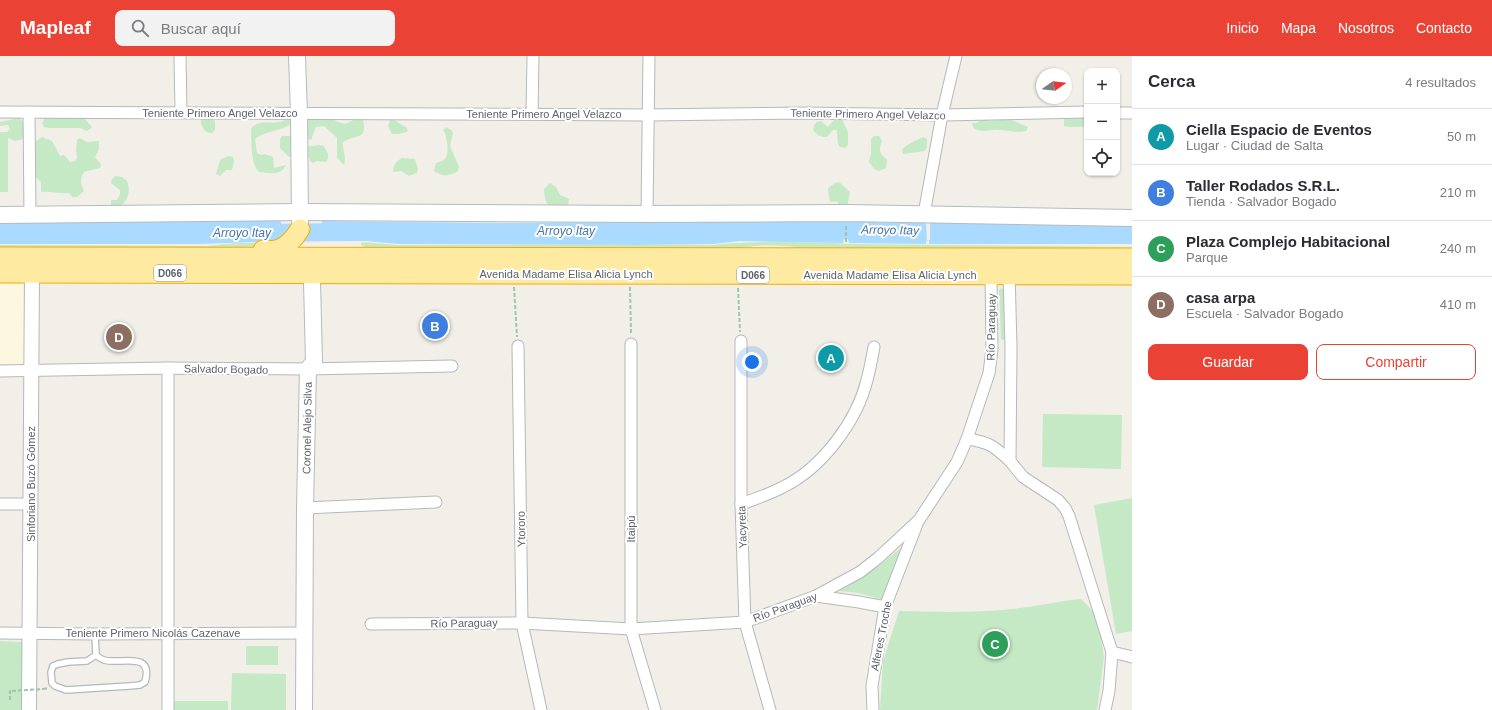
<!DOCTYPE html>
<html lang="es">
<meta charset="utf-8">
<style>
:root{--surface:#fff;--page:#f2f2f3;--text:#2b2b33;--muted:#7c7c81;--line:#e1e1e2;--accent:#ea4335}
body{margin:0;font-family:Helvetica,sans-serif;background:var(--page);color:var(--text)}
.controls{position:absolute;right:12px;top:12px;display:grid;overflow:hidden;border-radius:8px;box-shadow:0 1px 3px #0004}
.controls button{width:36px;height:36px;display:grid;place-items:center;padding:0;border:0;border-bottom:1px solid var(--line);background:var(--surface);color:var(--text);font:20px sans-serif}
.compass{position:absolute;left:1036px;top:12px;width:36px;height:36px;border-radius:50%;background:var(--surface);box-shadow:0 1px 3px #0004;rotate:76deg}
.you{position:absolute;left:752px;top:306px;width:14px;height:14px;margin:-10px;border:3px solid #fff;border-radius:50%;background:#1a73e8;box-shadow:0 0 0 6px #1a73e833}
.badge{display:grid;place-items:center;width:26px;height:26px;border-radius:50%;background:var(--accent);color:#fff;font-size:13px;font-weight:700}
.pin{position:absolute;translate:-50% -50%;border:2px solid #fff;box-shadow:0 1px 4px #0006}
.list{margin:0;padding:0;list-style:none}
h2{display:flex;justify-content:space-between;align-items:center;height:52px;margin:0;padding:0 16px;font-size:17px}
h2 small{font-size:13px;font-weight:400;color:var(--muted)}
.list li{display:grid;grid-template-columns:26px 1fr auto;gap:12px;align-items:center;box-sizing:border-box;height:56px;padding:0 16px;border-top:1px solid var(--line)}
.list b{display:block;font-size:15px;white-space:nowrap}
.list p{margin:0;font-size:13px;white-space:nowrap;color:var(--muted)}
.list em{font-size:13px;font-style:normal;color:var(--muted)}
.actions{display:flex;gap:8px;padding:12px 16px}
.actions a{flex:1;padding:9px 0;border:1px solid var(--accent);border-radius:8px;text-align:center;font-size:14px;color:var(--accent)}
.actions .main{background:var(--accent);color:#fff}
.icon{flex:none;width:22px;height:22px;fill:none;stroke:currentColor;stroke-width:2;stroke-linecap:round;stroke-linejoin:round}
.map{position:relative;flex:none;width:1132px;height:654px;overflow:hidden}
header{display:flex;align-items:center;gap:24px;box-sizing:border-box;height:56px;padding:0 20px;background:var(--accent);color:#fff}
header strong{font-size:19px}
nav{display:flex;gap:22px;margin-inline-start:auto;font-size:14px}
.search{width:280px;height:36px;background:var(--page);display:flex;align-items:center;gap:10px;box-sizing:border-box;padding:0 14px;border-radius:8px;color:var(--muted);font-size:15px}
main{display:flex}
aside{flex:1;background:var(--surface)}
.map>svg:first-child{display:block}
.commercial{fill:#fef7e0}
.green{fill:#c5e8c5}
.water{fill:#aadaff}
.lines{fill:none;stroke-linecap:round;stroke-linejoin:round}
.river{stroke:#aadaff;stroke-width:18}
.service-casing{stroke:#b5b8bc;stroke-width:8}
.minor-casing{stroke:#b5b8bc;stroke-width:13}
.tertiary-casing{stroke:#b5b8bc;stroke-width:16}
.secondary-casing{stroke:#b6babf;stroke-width:18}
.trunk-casing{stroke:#f9ab00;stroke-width:21}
.path{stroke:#9cc7a9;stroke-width:2;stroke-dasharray:4 2;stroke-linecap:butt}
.service{stroke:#fff;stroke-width:5.5}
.minor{stroke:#fff;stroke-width:11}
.tertiary{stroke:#fff;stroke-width:14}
.secondary{stroke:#fff;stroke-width:16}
.trunk{stroke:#feeaa1;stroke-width:19}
.path-bridge{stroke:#9cc7a9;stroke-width:2;stroke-dasharray:4 2;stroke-linecap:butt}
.labels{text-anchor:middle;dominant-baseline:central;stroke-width:4;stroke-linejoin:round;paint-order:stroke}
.shield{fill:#fff;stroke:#8f9295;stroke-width:1}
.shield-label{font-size:10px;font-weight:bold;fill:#5f6368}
.street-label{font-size:11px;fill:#5f6368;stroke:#fff}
.water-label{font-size:12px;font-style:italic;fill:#4174aa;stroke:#fff}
</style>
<header>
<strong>Mapleaf</strong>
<div class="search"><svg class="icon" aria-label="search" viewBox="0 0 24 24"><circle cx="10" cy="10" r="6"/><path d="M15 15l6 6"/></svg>Buscar aquí</div>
<nav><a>Inicio</a><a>Mapa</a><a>Nosotros</a><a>Contacto</a></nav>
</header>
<main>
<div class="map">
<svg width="1132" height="654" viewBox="0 0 1132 654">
<rect width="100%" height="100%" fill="#f1efe8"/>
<path class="commercial" d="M0 223H27L28 308H0Z"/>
<g class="green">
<path d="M205 57 215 65V74L212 77C203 77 200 69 201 61Z"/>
<path d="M312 59H321L344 68C353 67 355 59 363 64 368 84 356 78 343 86 342 94 347 101 344 109L337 102V82L324 70 316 71 311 84 308 82 307 78 303 76 305 64Z"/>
<path d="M1087 59V71C1079 70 1072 72 1064 70V61Z"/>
<path d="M46 60H78L85 63 92 71 87 75 80 72H48L44 71 42 67Z"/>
<path d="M19 62C26 68 28 75 23 83L15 85 8 82V136H0V76H7L10 73 8 69 0 70V66Z"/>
<path d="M391 62C397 65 401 69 406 71L408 75 400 78H392L388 70Z"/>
<path d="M287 63 291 65 290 69C279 75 265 75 255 83L257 97 261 99 265 98 273 101 274 112 286 109C281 120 270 117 259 116 250 107 252 86 251 73 258 63 268 68 278 66 281 66 284 64 287 63Z"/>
<path d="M837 63H842L848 76V89L845 92 840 91 838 88 837 74H833L827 81C819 81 818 79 813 74L814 69 817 66 821 65 828 71 834 64Z"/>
<path d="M983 63 991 65 1009 63 1028 71 1026 75C1016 78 1005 73 994 74 989 74 983 76 978 74 974 73 973 71 972 67H976Z"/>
<path d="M446 71 451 74 453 77 450 90 459 111 458 115C450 120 442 121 434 115L436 107C439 106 443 105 445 103 450 99 447 78 443 74Z"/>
<path d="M282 80H291L295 98 289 101 280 92V83Z"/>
<path d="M874 80H879L882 85C878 94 880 98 887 104L886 112 879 115 874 113 869 106 871 97V83Z"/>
<path d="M42 81 52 85 60 100 64 99 70 106 75 105 77 102 76 93 77 84 80 82 87 86 99 85V93L95 101 101 108 100 112 84 116C79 124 81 128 84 135L77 141H72L69 137C59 138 52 135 41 136V126L36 121 35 86Z"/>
<path d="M923 81 927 83V91L925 95 903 98 902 94C906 88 916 85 923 81Z"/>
<path d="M320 89 324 90 328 98V102L326 106 317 105 313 107 310 105 309 101 305 99 304 91Z"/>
<path d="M229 100 233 101 234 105 232 114H226L220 120 216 118C218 113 218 108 221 103Z"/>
<path d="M402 102 415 103 418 113 417 117 409 120 401 115 393 116C393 110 396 105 402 102Z"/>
<path d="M115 120 122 121 127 125C132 138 126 145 118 154L111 151V144H117L120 138V134L111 127 112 123Z"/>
<path d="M839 126 850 136 847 151H840L837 145 831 146 829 143 828 132 835 127Z"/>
<path d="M550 127 556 131 560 139 569 143 568 151C551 153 545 153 544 133Z"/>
<path d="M364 186 396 189H713C758 184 803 186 849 188L1132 191V197L823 196C793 189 759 186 730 195L367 192 361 189V187Z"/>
<path d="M237 187H271L272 190 236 191 208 195 0 196V189L207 190Z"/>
<path d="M1002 232 1004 233 1005 283 1003 284 1001 283 999 234Z"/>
<path d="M1043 358 1122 359 1121 413 1042 411Z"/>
<path d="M1132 442V575L1116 578 1094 449Z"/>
<path d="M903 490 882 543H880L859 537 839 535 879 510Z"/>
<path d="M1081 543 1095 557 1100 575 1104 601 1097 654H880L883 605 899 555C936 556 974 557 1012 553 1035 551 1058 545 1081 543Z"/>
<path d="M0 585 23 586 22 654H0Z"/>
<rect x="246" y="590" width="32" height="19"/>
<path d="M232 617 286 618V654H231Z"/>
<rect x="174" y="645" width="54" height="9"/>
</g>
<g class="water">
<path d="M281 164V185L198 188H0V167Z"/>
<path d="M322 165 502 167 771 165 844 166 843 182H848V166L926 167 927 184H930V167L1132 168V188H929V184L926 185V188L849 187 848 183 844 182 843 187 740 185 713 188 639 189 397 188 368 185H321Z"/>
</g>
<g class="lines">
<g class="river">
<path d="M819 174H873"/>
<path d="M257 177 345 176"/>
</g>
<defs>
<path id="service" d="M95 578 96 599C98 601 101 603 104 604 121 609 154 594 145 626L140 629 129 630 66 634 55 630 52 627 51 616 53 610 58 608 68 606 87 605 96 599"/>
<g id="minor">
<path d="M180 0 181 56"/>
<path d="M0 56 648 59 805 57 942 59 1087 56"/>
<path d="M29 56 30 159"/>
<path d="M1117 57H1132"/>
<path d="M532 58 533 0"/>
<path d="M647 158 649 0"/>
<path d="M924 158 942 59 956 0"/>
<path d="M1009 215 1011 292 1010 405 1023 421 1058 444 1065 452 1069 460 1112 596 1109 635 1105 654"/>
<path d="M741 285V448L745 566 770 654"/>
<path d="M631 288V573L655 654"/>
<path d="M518 290 522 567 541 654"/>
<path d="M168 312V654"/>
<path d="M0 315 168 312 308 313 452 310"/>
<path d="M967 383C989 386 994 390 1010 405"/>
<path d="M0 448H31"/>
<path d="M741 448C755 443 770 438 783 431 822 412 857 365 867 324 870 313 872 302 874 291"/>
<path d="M305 452 436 446"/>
<path d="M816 540 859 546 885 551"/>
<path d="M371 568 522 567 631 573 745 566 816 540 860 516 878 502 919 464 957 406 967 383 989 317 992 293 991 220 990 213"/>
<path d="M0 577 95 578 305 577"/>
<path d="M1112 596 1132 601"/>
<path d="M873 654 872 630 885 551 917 468"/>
</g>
<path id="tertiary" d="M29 654 32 217"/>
<g id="secondary">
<path d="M297 0 299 58 300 166"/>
<path d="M0 159 300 156 647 158 846 157 1132 162"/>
<path d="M304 654 305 452 308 313 314 306 312 225 309 218"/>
</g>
<g id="trunk">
<path d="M263 194C267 194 272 195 276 194 286 192 295 182 300 173"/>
<path d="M0 201 1132 202"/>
<path d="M0 217 1132 219"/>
</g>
</defs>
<use href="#service" class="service-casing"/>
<use href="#minor" class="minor-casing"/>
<use href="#tertiary" class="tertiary-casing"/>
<use href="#secondary" class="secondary-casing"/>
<use href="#trunk" class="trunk-casing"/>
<g class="path">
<path d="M846 170V188"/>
<path d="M514 231 517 281"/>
<path d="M630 231 631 279"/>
<path d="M738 232 740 276"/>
<path d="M43 633 48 632"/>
<path d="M10 644V635H12"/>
</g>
<use href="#service" class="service"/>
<use href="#minor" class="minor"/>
<use href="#tertiary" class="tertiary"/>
<use href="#secondary" class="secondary"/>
<use href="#trunk" class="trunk"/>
<path class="path-bridge" d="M12 635 43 633"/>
</g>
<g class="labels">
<g class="shield">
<rect x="154" y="209" width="32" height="16" rx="3"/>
<rect x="737" y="211" width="32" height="16" rx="3"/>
</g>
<g class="shield-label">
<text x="170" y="217">D066</text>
<text x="753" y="219">D066</text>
</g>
<g class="street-label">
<text x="220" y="57">Teniente Primero Angel Velazco</text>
<text x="544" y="58">Teniente Primero Angel Velazco</text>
<text transform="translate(868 58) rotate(1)">Teniente Primero Angel Velazco</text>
<text x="566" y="218">Avenida Madame Elisa Alicia Lynch</text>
<text x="890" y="219">Avenida Madame Elisa Alicia Lynch</text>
<text transform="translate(991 271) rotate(-89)">Río Paraguay</text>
<text transform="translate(226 313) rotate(1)">Salvador Bogado</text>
<text transform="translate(307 372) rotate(-89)">Coronel Alejo Silva</text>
<text transform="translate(31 428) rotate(-90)">Sinforiano Buzó Gómez</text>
<text transform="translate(742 471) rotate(-92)">Yacyreta</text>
<text transform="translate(521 473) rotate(-91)">Ytororo</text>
<text transform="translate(631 473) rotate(-90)">Itaipú</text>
<text transform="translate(785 551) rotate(-20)">Río Paraguay</text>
<text transform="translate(464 567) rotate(-1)">Río Paraguay</text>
<text x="153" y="577">Teniente Primero Nicolás Cazenave</text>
<text transform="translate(881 580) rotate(-79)">Alferes Troche</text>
</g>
<g class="water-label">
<text transform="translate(890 174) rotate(1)">Arroyo Itay</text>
<text x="566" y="175">Arroyo Itay</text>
<text x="242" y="177">Arroyo Itay</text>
</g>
</g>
</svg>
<div class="controls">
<button>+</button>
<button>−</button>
<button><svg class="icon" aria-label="locate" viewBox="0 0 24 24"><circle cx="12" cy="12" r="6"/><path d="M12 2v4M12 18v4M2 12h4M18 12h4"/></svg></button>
</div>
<svg class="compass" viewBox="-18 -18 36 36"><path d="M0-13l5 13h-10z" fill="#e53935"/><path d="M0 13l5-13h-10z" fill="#7c7c81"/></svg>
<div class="you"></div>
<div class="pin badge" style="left:831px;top:302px;background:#0f9aa8">A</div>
<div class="pin badge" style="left:435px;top:270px;background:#3f7fe0">B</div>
<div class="pin badge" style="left:995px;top:588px;background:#2e9e5b">C</div>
<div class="pin badge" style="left:119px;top:281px;background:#8d6e63">D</div>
</div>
<aside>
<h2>Cerca<small>4 resultados</small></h2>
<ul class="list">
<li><span class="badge" style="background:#0f9aa8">A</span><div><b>Ciella Espacio de Eventos</b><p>Lugar · Ciudad de Salta</p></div><em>50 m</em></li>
<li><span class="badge" style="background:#3f7fe0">B</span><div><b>Taller Rodados S.R.L.</b><p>Tienda · Salvador Bogado</p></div><em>210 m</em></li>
<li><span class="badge" style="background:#2e9e5b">C</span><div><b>Plaza Complejo Habitacional</b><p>Parque</p></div><em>240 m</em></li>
<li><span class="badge" style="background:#8d6e63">D</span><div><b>casa arpa</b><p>Escuela · Salvador Bogado</p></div><em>410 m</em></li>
</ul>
<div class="actions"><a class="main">Guardar</a><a>Compartir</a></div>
</aside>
</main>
